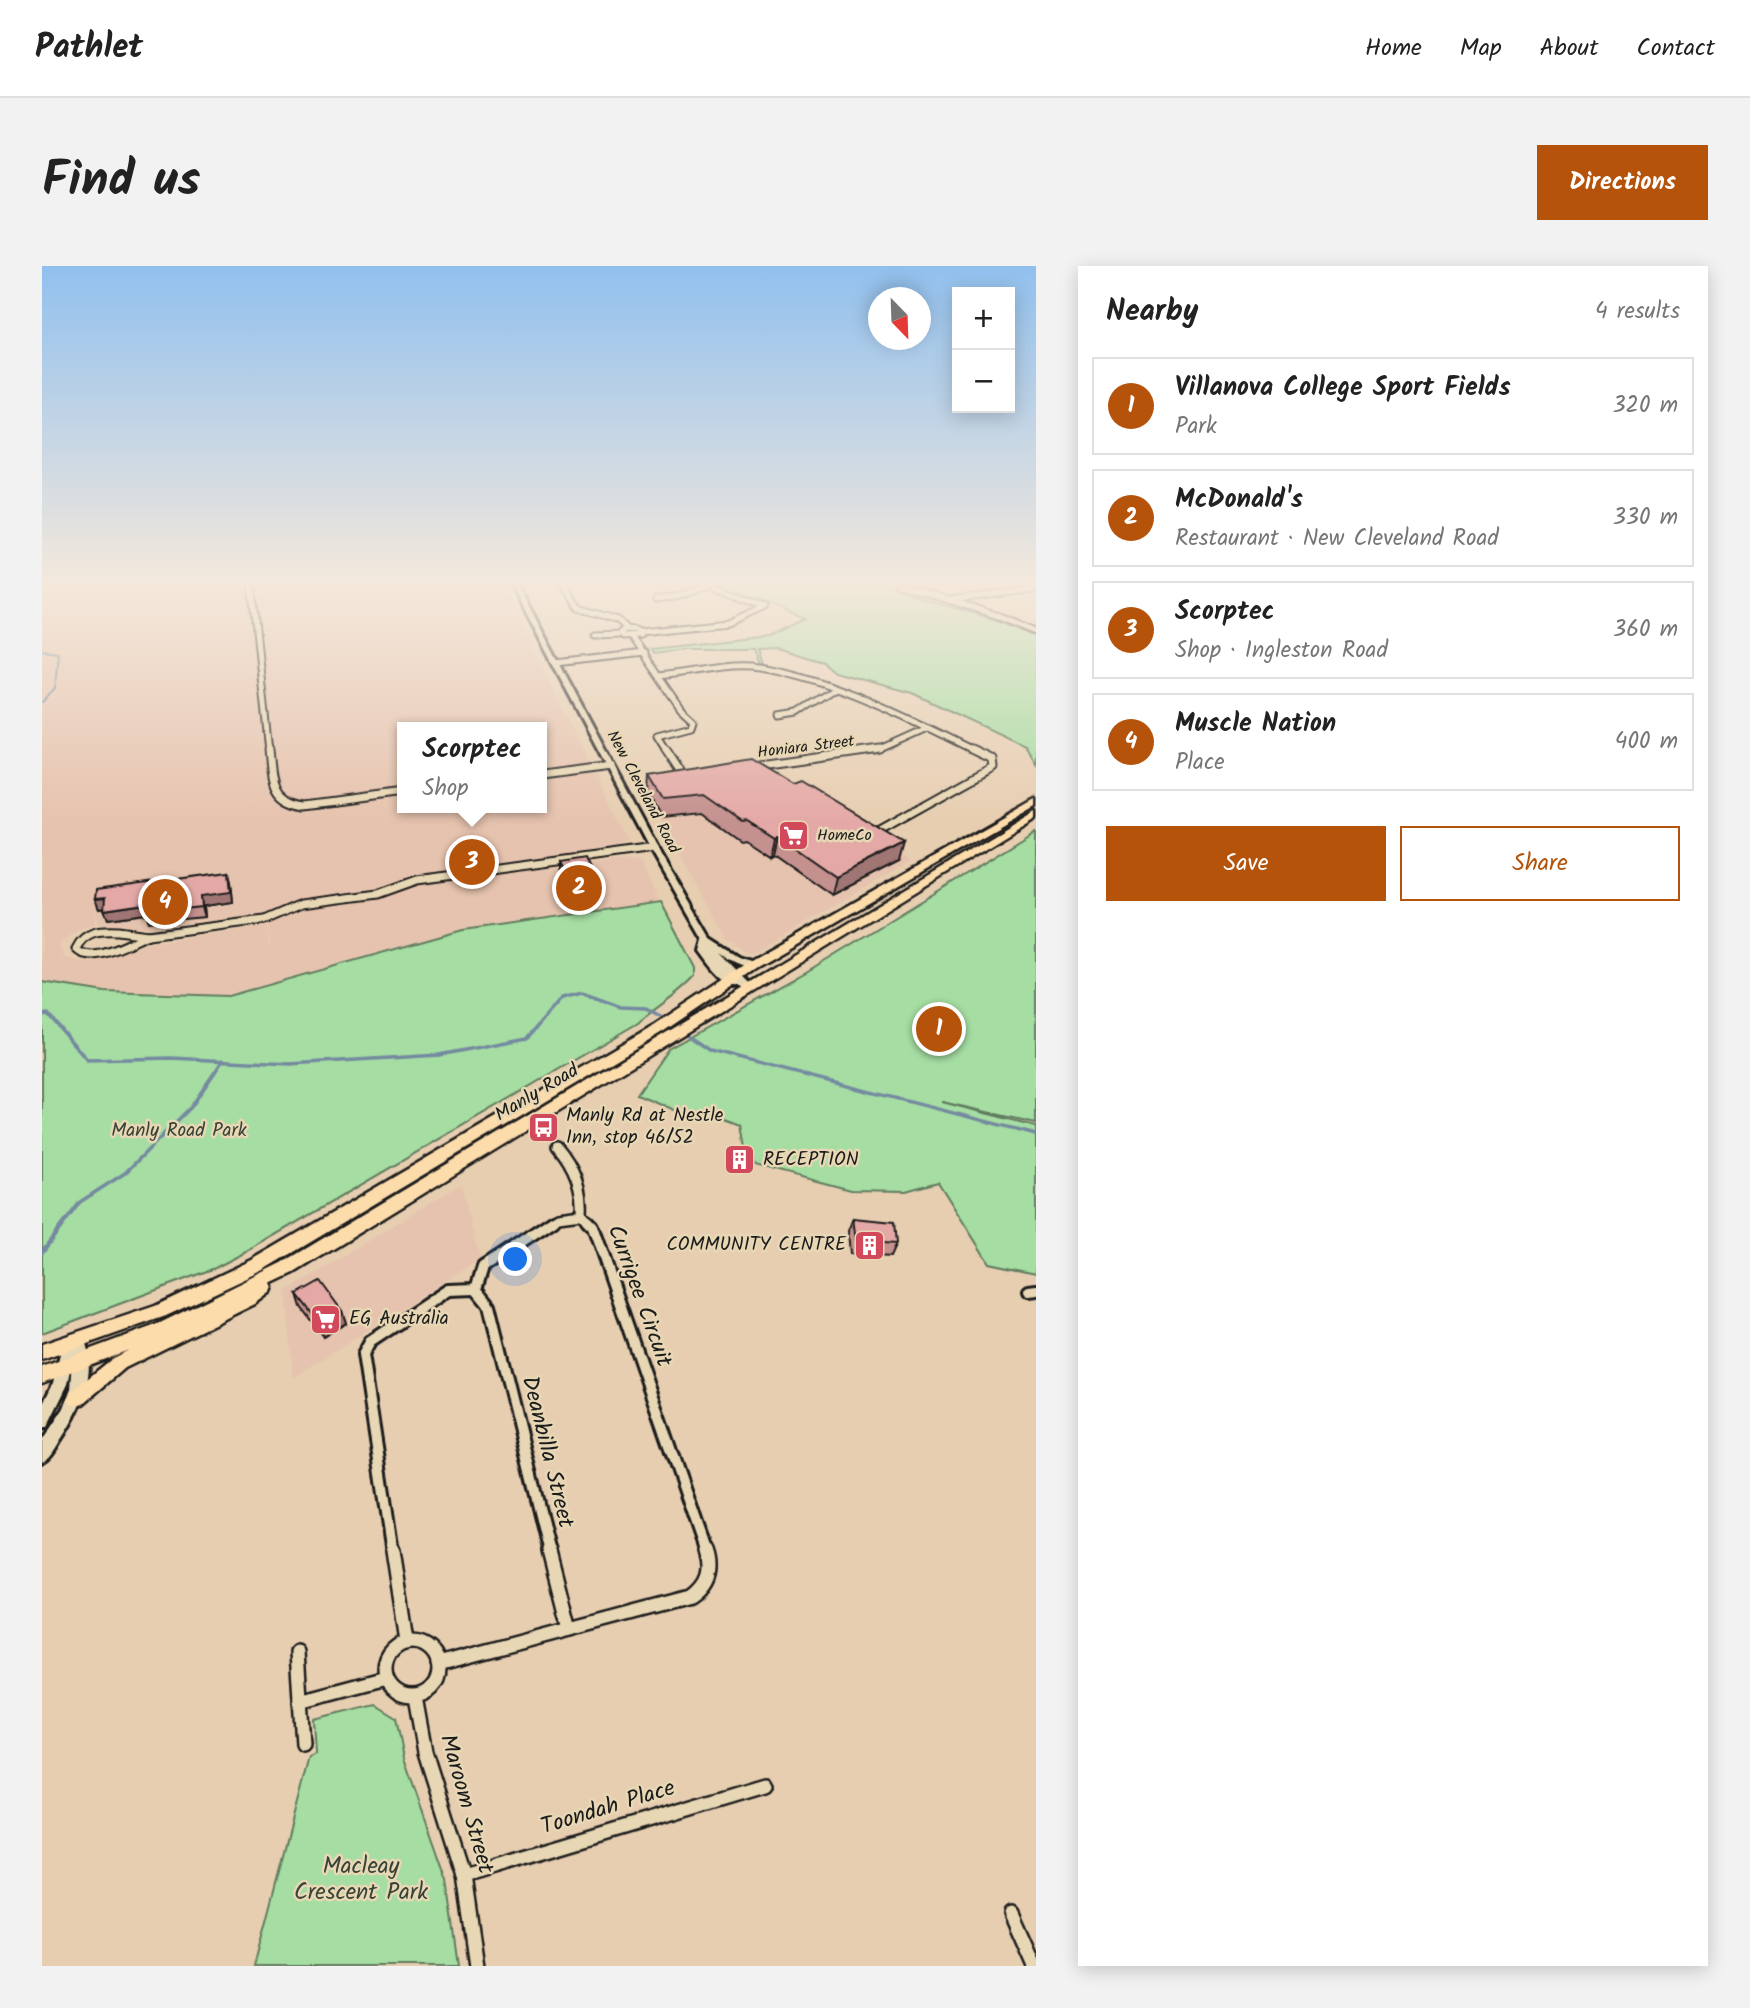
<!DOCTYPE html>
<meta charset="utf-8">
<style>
:root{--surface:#fff;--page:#f2f2f2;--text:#222;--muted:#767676;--line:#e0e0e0;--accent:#b45309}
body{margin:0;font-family:Kalam,sans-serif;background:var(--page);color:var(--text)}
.controls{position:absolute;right:21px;top:21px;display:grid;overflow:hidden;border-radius:0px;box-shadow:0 4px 18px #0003}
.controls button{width:63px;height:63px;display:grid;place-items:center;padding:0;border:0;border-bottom:2px solid var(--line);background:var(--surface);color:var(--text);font:35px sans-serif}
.compass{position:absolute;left:826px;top:21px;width:63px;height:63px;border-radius:50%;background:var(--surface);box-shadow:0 4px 18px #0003;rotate:157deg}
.you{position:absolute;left:474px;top:994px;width:24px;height:24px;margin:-18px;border:5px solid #fff;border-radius:50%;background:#1a73e8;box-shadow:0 0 0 10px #1a73e833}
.badge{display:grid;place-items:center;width:46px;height:46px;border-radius:50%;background:var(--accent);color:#fff;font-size:23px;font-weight:700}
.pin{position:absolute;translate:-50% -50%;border:4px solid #fff;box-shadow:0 2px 7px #0006}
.popup{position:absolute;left:355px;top:456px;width:150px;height:91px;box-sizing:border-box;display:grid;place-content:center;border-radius:0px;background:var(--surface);filter:drop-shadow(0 2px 5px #0005);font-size:23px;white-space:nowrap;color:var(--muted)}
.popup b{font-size:26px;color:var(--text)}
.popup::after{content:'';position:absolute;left:50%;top:100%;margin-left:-14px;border:14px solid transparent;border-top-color:var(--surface)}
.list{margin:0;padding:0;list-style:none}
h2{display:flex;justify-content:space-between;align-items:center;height:91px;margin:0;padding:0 28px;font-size:30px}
h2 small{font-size:23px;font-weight:400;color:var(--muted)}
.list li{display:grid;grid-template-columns:46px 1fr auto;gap:21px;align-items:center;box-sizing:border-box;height:98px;margin:0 14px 14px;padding:0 14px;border:2px solid var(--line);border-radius:0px}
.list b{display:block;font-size:26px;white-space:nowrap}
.list p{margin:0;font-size:23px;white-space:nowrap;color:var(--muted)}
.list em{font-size:23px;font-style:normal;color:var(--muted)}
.actions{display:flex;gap:14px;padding:21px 28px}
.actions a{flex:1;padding:16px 0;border:2px solid var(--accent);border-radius:0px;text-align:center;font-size:24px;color:var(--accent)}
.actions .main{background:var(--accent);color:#fff}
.map{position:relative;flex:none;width:994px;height:1700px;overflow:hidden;border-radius:0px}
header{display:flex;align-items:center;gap:42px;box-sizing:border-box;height:98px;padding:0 35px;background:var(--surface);border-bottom:2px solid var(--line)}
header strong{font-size:33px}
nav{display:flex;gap:38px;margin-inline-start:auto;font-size:24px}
.intro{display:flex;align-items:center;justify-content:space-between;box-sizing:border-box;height:168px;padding:0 42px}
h1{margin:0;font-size:49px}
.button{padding:18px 32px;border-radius:0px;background:var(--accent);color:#fff;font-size:24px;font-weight:700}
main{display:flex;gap:42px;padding:0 42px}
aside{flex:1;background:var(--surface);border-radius:0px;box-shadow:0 4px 18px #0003}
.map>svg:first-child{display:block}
.built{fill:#e6c3ae;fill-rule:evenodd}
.green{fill:#a5dda2;stroke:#607c5f;stroke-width:2}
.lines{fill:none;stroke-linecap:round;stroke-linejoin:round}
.stream-far2{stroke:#748aa0;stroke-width:2}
.stream-far1{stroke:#748aa0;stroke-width:3.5}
.stream{stroke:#748aa0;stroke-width:4.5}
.minor-far4-casing{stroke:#1c1c1c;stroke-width:9}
.minor-far3-casing{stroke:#1c1c1c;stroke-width:11}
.minor-far2-casing{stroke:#1c1c1c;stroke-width:14}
.minor-far1-casing{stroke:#1c1c1c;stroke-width:16}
.minor-casing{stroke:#1c1c1c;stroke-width:18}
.tertiary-casing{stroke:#1c1c1c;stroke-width:6}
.secondary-casing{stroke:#1c1c1c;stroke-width:6}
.primary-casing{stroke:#1c1c1c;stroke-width:5}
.minor-far4{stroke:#e8d7b4;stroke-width:5}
.minor-far3{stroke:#e8d7b4;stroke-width:7}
.minor-far2{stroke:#e8d7b4;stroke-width:9}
.minor-far1{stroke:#e8d7b4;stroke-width:10}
.minor{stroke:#e8d7b4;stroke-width:13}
.tertiary{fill:#e8d7b4;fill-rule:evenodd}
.secondary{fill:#e8d7b4;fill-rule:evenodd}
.primary{fill:#fddcac;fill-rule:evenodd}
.wall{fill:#c4918f;stroke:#1c1c1c;stroke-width:2}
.shaded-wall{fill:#a07674;stroke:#1c1c1c;stroke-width:2}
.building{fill:#e4a9a6;stroke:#1c1c1c;stroke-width:2}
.labels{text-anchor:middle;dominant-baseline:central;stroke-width:5;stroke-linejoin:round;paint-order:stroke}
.far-street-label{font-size:16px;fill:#1c1c1c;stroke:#e8d7b4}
.far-poi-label{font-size:16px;fill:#1c1c1c;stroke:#e8d7b4;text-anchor:start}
.street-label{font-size:19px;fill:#1c1c1c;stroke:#e8d7b4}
.poi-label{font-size:19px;fill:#1c1c1c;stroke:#e8d7b4;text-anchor:start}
.park-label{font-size:19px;fill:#374337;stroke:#e8d7b4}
.near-street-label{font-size:23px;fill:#1c1c1c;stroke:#e8d7b4}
.near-park-label{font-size:23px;fill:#374337;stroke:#e8d7b4}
</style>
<header>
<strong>Pathlet</strong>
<nav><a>Home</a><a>Map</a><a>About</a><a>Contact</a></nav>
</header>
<div class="intro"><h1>Find us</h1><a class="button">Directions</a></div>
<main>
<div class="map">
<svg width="994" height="1700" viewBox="0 0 994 1700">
<rect width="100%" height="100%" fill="#e7ceb1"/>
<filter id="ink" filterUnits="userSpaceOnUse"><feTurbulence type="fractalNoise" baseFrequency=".0143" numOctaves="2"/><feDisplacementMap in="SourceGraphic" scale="14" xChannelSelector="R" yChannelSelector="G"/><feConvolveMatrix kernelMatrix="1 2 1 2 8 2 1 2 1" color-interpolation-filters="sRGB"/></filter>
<g filter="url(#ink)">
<g class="built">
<path d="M31 318H458L586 573V577L576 581 503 593 507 603 571 595 598 596 617 636 421 664 184 729 62 725 0 716V321ZM360 461H500V542H360ZM55 633V658L98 662 121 661 195 651 225 658 228 689 224 660 108 677 52 695 42 696 22 691 17 679 19 676 38 663 53 658Z"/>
<path d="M651 517 809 559 869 595 711 687H704L686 673 601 524Z"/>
<path d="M419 918 438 993 251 1112 244 1026Z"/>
</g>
<g class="green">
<path d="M680 318H845L884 334 951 353 994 370V498L983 480 870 427 792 406 780 396 734 382 715 383 720 397H717L711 383H642L611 387 608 383 726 370 763 353Z"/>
<path d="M994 565V857L900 836 994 860V1007L947 997 896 916 864 925 809 924 713 899 704 882 700 858 679 850 656 854 595 828 626 783 764 706Z"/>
<path d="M619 636 653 702V710C636 729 615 740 596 757L204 986 173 1002 0 1067V716L63 726 186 730 421 664Z"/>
<path d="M333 1438 354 1451 362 1492 405 1614 417 1700H212L267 1491 274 1488 272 1453Z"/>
</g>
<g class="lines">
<path class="stream-far2" d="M0 384 16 386 13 422 0 436"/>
<g class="stream-far1">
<path d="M0 749 6 748 45 794 129 792 248 798 397 789 485 772 520 732 540 727 579 741 604 742 618 750"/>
<path d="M646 770 668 785 994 868"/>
<path d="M23 956 38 936 83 907 149 841 181 794"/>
</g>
<path class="stream" d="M0 986 24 954"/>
<defs>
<g id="minor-far4">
<path d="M209 318 227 485"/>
<path d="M522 318 537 342 576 354 585 363"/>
<path d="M856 318 957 350 994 365"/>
<path d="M614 334 638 330 668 319"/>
<path d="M908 334 994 323"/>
<path d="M583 363 594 364 598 369 581 370 578 367Z"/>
<path d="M598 366 686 357 723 340 668 318"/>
<path d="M553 369 578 368"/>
<path d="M590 372 639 443 651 454 649 460 615 469 625 485"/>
<path d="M514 397 602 387"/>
<path d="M617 410C646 407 679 398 708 400 779 407 868 453 933 485"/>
<path d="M738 449 756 446 792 423"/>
<path d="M834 485 885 462"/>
</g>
<g id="minor-far3">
<path d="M227 483C230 512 228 534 263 539L360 526"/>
<path d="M624 483 643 512"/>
<path d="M711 501 838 483"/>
<path d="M500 509 569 500"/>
<path d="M831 568 951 501 950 493 929 483"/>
<path d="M76 665 106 669C88 676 51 700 34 683 42 665 58 664 76 665Z"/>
<path d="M106 669 222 654 259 638 336 628 375 614 612 582"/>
</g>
<g id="minor-far2">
<path d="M515 880C532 900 541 922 539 948"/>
<path d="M509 956 516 951 539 948 547 956"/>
</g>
<g id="minor-far1">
<path d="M545 954 551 960 664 1286"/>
<path d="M434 1023 447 1039 508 1286"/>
<path d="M986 1025 994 1024"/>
<path d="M351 1286 321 1089 328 1076 406 1024 434 1023 441 1001 512 954"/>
</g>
<g id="minor">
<path d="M351 1284 365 1375"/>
<path d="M507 1284 527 1363"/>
<circle cx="370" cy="1403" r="27"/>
<path d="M255 1386 261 1478"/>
<path d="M396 1398 648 1331C665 1319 670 1304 663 1284"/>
<path d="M373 1431 383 1486 422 1609 435 1700"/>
<path d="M258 1435 344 1412"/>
<path d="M422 1609 723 1519"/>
<path d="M969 1648 992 1700"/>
</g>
<path id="tertiary" d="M469 318H475L616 582 669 673 697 691 714 697 716 699 714 701C702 702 689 694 679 687L711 720 713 722 711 724H705L698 718C681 720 668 698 658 685L661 674 608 582Z"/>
<path id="secondary" d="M36 1068 41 1069C57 1105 38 1145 18 1175 13 1183 9 1192 0 1196V1175L22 1142 29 1123 31 1094 26 1118 5 1161 0 1163V1140L11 1117 22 1072H30Z"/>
<g id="primary">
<path d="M994 533V540L715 702 622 765 222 1004 124 1050 0 1094V1078L113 1040 210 994 612 759 707 696Z"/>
<path d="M994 545V552L252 1007 229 1018 231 1021 229 1026 213 1038 83 1102 41 1138 35 1140 29 1138 26 1132 29 1126 71 1092 87 1084 0 1117V1101L114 1059 240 997Z"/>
</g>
</defs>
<use href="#minor-far4" class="minor-far4-casing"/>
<use href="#minor-far3" class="minor-far3-casing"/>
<use href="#minor-far2" class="minor-far2-casing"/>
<use href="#minor-far1" class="minor-far1-casing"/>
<use href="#minor" class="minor-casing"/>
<use href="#tertiary" class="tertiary-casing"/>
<use href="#secondary" class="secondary-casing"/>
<use href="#primary" class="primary-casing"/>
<use href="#minor-far4" class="minor-far4"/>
<use href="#minor-far3" class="minor-far3"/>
<use href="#minor-far2" class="minor-far2"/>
<use href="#minor-far1" class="minor-far1"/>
<use href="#minor" class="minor"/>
<use href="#tertiary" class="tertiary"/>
<use href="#secondary" class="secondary"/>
<use href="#primary" class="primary"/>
</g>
<g class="wall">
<path d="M607 510 857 595 790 629 731 588 728 590 702 573 698 574 660 547 619 551 606 527Z"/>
<path d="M519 596 554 617 553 630 531 634 519 610Z"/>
<path d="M189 616 191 636 162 640 163 651 107 656 104 648 66 653 63 642 57 643 53 633Z"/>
<path d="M811 952 854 978 848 991 808 988 806 965Z"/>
<path d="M255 1028 300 1045 304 1057 281 1071 259 1041Z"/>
</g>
<g class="shaded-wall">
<path d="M735 570 731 588 728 590 732 572Z"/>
<path d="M862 577 857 595 790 629 794 611Z"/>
<path d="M187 606 189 616 191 636 162 640 163 651 160 641 159 630Z"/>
<path d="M554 617 553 630 531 634V620Z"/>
<path d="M63 632 67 641 57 643 53 633Z"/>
<path d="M103 638 104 648 66 653 62 644Z"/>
<path d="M300 1045 304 1057 281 1071 278 1058Z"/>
</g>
<g class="building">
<path d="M709 493 751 518 759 515 862 577 794 611 735 570 732 572 705 555 701 556 662 529 621 533 607 510Z"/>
<path d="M543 592 554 617 531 620 519 596Z"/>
<path d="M187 606 189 626 159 630 160 641 104 647 103 638 62 644 63 632 53 633 54 624Z"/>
<path d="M811 952 852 956 854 978 814 975Z"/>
<path d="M278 1015 300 1045 278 1058 255 1028Z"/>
</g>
</g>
<linearGradient id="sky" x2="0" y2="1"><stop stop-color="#91c0ee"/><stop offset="0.57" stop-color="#f4e9dc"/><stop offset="1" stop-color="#f4e9dc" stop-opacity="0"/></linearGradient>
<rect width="994" height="556" fill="url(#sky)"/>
<defs>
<symbol id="supermarket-square" viewBox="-11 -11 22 22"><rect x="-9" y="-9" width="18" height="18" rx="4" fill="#d1495b" stroke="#e8d7b4"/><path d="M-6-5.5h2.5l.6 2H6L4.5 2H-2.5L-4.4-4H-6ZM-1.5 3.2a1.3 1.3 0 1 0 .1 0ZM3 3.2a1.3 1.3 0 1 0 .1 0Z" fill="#fff"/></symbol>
<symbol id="bus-square" viewBox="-11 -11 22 22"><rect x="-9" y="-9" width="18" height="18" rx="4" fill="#d1495b" stroke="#e8d7b4"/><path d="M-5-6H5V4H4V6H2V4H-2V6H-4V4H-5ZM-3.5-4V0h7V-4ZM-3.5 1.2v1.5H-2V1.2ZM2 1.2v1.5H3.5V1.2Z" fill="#fff"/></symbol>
<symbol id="building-square" viewBox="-11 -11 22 22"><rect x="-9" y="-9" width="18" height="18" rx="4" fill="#d1495b" stroke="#e8d7b4"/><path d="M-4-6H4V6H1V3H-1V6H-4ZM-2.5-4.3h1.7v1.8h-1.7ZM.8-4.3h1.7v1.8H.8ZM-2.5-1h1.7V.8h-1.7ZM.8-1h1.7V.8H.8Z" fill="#fff"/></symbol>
</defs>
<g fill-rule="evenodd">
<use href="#supermarket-square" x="734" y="552" width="35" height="35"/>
<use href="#bus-square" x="484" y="844" width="35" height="35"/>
<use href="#building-square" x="680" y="876" width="35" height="35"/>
<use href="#building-square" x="810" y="962" width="35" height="35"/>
<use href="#supermarket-square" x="266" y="1036" width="35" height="35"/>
</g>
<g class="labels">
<g class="far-street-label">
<text transform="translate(764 481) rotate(-7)">Honiara Street</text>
<text transform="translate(601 526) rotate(62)">New Cleveland Road</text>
</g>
<g class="far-poi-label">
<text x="775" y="569">HomeCo</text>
</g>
<g class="street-label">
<text transform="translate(495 827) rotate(-31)">Manly Road</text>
</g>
<g class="poi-label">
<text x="524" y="850">Manly Rd at Nestle<tspan x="524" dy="22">Inn, stop 46/52</tspan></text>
<text x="721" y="894">RECEPTION</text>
<text x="804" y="979" text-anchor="end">COMMUNITY CENTRE</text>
<text x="307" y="1053">EG Australia</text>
</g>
<g class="park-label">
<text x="137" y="865">Manly Road Park</text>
</g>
<g class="near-street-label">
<text transform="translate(597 1030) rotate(70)">Currigee Circuit</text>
<text transform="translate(505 1186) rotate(76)">Deanbilla Street</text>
<text transform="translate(424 1538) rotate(74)">Maroom Street</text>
<text transform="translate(566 1542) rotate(-17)">Toondah Place</text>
</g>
<g class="near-park-label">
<text x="319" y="1601">Macleay<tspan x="319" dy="26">Crescent Park</tspan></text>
</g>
</g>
</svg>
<div class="controls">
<button>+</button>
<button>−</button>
</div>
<svg class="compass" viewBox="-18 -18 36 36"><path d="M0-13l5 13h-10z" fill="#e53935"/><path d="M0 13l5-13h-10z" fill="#767676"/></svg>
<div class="you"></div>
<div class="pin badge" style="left:897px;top:763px">1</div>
<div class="pin badge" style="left:537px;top:622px">2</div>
<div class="pin badge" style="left:430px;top:596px">3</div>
<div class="popup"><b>Scorptec</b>Shop</div>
<div class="pin badge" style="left:123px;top:636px">4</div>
</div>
<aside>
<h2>Nearby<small>4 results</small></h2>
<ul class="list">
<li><span class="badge">1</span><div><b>Villanova College Sport Fields</b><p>Park</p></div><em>320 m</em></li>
<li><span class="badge">2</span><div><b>McDonald's</b><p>Restaurant · New Cleveland Road</p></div><em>330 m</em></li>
<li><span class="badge">3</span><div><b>Scorptec</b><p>Shop · Ingleston Road</p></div><em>360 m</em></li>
<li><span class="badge">4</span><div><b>Muscle Nation</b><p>Place</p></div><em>400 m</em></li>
</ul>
<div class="actions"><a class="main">Save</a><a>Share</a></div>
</aside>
</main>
